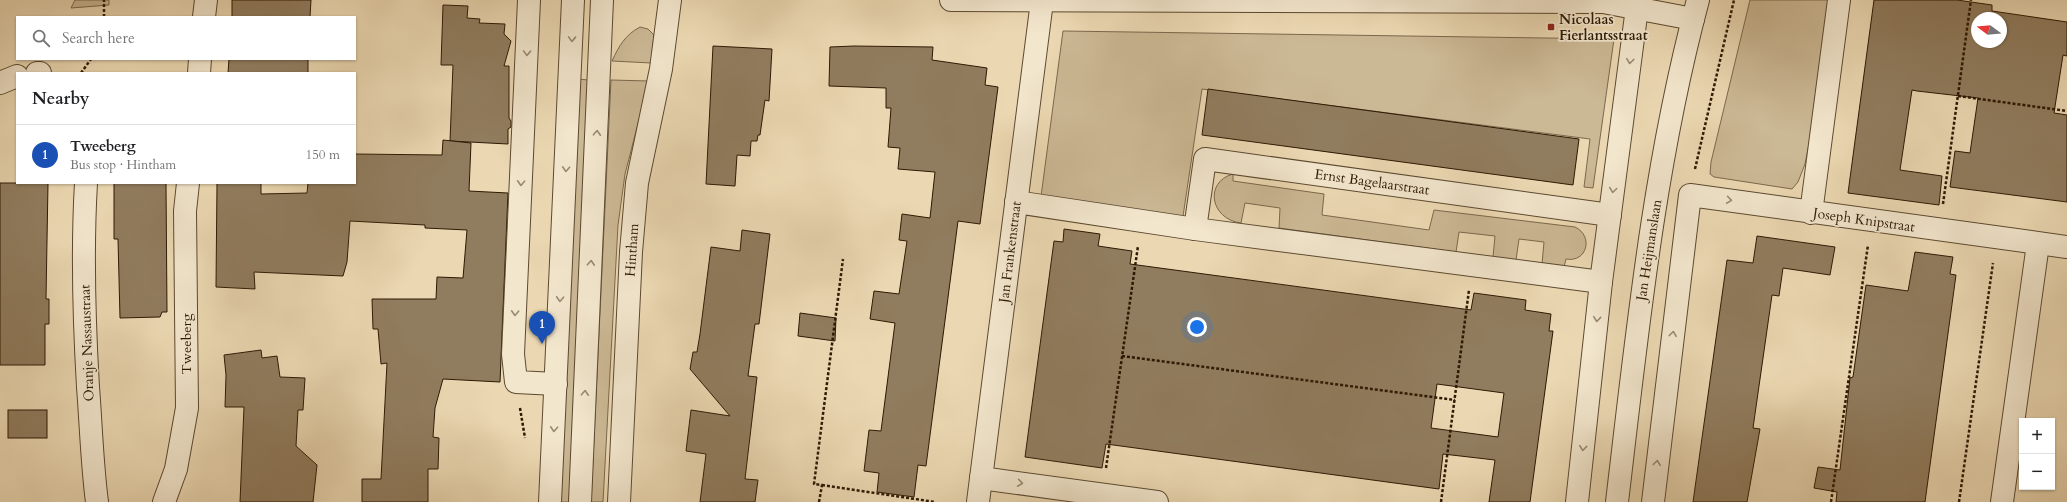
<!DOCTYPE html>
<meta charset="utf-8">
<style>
:root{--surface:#fff;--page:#f2f2f2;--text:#202124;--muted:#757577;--line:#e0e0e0;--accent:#1a73e8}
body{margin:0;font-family:Cardo,serif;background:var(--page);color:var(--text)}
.controls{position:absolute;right:12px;bottom:12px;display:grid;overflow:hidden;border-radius:0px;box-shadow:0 1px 3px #0004}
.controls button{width:36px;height:36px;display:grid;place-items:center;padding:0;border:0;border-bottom:1px solid var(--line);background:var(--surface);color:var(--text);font:20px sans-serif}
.compass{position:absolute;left:1971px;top:12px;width:36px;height:36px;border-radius:50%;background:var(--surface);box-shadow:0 1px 3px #0004;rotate:286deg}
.you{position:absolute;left:1197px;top:327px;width:14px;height:14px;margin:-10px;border:3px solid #fff;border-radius:50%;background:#1a73e8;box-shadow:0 0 0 6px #1a73e833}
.badge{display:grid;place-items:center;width:26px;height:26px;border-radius:50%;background:var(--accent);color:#fff;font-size:13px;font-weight:700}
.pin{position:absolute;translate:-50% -33px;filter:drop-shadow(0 1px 2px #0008)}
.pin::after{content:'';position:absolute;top:21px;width:14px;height:12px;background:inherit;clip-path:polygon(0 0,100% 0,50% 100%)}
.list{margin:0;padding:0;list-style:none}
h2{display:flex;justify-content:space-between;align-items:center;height:52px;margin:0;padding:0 16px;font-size:17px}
h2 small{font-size:13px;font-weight:400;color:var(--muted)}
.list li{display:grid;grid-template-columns:26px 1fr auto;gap:12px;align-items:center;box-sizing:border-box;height:60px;padding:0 16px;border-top:1px solid var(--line)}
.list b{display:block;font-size:15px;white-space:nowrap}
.list p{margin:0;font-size:13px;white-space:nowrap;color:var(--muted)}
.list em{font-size:13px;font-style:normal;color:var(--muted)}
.icon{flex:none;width:22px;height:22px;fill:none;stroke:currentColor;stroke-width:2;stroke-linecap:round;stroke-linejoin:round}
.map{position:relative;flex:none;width:2067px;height:502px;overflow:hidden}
.search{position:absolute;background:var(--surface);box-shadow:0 1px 3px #0004;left:16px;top:16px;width:340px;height:44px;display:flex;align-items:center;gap:10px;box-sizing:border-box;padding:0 14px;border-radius:0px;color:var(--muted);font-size:15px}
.panel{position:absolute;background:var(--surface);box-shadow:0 1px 3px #0004;left:16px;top:72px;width:340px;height:112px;border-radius:0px}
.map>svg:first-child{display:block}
.green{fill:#cbb894;stroke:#7c684c}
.building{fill:#907c5e;stroke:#2d1904;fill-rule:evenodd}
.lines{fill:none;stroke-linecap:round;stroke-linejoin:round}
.minor-casing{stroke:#5c4930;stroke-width:24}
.tertiary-casing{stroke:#5c4930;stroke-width:24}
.path{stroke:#2d1904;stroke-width:2.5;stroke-dasharray:3 2;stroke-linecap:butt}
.minor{stroke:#f2e6cd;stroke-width:22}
.tertiary{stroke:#f2e6cd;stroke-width:22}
.oneway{stroke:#998a73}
.poi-dot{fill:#8f2418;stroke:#f2e6cd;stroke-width:1.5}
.labels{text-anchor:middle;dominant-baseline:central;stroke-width:3.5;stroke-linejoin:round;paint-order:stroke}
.poi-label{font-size:14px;font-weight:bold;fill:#2d1904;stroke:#f2e6cd;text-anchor:start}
.street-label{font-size:14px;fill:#2d1904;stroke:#f2e6cd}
</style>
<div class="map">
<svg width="2067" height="502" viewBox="0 0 2067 502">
<rect width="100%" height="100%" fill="#ebd8b2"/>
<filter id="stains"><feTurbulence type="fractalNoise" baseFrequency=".005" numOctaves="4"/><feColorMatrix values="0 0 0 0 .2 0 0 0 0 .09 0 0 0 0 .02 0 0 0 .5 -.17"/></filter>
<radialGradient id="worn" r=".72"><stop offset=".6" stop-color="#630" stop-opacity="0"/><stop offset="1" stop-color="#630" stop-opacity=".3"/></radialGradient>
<g class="green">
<path d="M75 0H109V5L71 8Z"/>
<path d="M1750 0H1838L1805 164 1798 182 1792 189 1714 177 1710 174 1711 162Z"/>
<path d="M640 27 648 29 654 35 651 63 612 61C619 46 625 35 640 27Z"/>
<path d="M1063 31 1614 39 1593 188 1584 187 1590 139 1202 89 1182 223 1040 204Z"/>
<path d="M578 79 588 80 569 502H557Z"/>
<path d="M611 80 649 81 625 174 618 225 603 502H591Z"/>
<path d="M1233 174V181L1324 194 1322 215 1429 230 1434 210 1575 227C1594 236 1587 263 1566 259L1564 267 1542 264 1544 242 1519 239 1516 260 1493 257 1495 236 1459 232 1456 252 1279 228 1280 208 1245 203 1241 223C1210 219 1204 182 1233 174Z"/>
</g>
<g class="building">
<path d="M232 0H311L310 17H232Z"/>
<path d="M1874 0H1957L1992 5V11L2067 22V56L2063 55 2054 113 2067 115V202L1950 187 1955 151 1970 153 1978 98 1917 91 1912 90 1900 170 1942 176 1939 205 1848 193ZM1977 18H2001V42H1977Z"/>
<path d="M443 5 468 6 467 18 480 19 479 23 505 24 504 34 511 41 504 66H509V118L511 121V127L508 129V144L450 141 453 65H441Z"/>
<path d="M713 46 772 49 769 101 765 100 760 135H758L757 141H751L750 156 737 155 735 186 706 184Z"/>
<path d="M854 46 933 47 932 60 987 68 985 85 998 87 980 224 958 221 926 466 918 465 914 497 877 492 879 473 864 471 869 430 881 431 895 323 870 319 874 291 899 294 907 241 899 240 902 214 930 218 935 172 898 169 900 148 888 147 891 108H886V88L829 86 830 47Z"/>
<path d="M229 59H308V73H228Z"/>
<path d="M1208 89 1579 139 1573 185 1202 135Z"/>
<path d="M443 140 471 143 469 191 508 193 500 382 443 379 435 408 433 437 439 438 438 469H428V502H362V479H381L387 363 381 364 378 329H373L372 299H436L437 277 463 278 467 230 425 228V225L350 221 347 262 343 276 254 272 255 289 216 287 217 183H261V194L307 193 308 183H355V154L442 155Z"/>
<path d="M0 183H48L46 299H49V324H45V365H0Z"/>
<path d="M114 183H166L167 312H162L160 317 120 318 118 239H114Z"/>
<path d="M1064 229 1100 234 1098 246 1132 251 1130 264 1471 310 1474 293 1526 300 1525 310 1551 314 1549 331H1553L1530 502H1489L1495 460 1443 454 1439 489 1106 444 1102 468 1025 457 1054 241 1063 242ZM1437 384 1504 393 1498 437 1431 428Z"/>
<path d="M742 230 770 234 759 324H755L748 376 757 377 745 479 758 480 755 502H700L706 454 686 451 691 410 730 416 690 369 693 352H697L700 334 711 247 740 251Z"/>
<path d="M1757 236 1835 247 1830 275 1783 268 1779 296 1772 295 1753 428 1760 429 1747 502H1693L1727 260 1753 263Z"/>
<path d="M1915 252 1953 257 1950 274 1956 275 1925 502H1836L1837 492 1814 488 1818 467 1840 470 1850 378 1853 377 1866 285 1908 291Z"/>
<path d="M800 313 836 318 835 341 798 336Z"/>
<path d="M261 350 262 358 277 356 280 377 305 378 303 410H298L296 446 317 465 313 502H240L244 407H225L226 375 224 355Z"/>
<rect x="8" y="410" width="39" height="28"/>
</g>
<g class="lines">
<defs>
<g id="minor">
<path d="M529 0 513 354 516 382 556 384"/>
<path d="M951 0 1603 2 1693 19"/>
<path d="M204 17 206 0"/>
<path d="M37 73H40"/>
<path d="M199 73 200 59"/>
<path d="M0 83 17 76"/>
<path d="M86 183C82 251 84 319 88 387 91 425 92 464 97 502"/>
<path d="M1016 202 1195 229 1601 282"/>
<path d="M1811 213 1839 0"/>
<path d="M1195 229 1205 159 1610 215"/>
<path d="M981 478 1157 502"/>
<path d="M164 502 176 469 187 408 185 211 188 183"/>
<path d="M619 502 631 252 637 183 661 69 670 0"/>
<path d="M978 502 1042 1"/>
<path d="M1577 502 1601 282 1637 8"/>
<path d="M1617 502C1637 334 1654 164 1698 0"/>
<path d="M1653 502 1690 195 2067 247"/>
<path d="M2002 502 2038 244"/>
</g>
<g id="tertiary">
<path d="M550 502 573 0"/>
<path d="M580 502 602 0"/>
</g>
</defs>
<use href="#minor" class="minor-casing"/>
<use href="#tertiary" class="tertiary-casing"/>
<g class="path">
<path d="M104 17V0"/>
<path d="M81 73 91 59"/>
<path d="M1958 96 2067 111"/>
<path d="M1695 169 1734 0"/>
<path d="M1943 204 1971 0"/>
<path d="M1122 356 1455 400"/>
<path d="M520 408 525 438"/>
<path d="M1106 468 1138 246"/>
<path d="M822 485 935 502"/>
<path d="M819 502 822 485 814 484 843 259"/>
<path d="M1441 502 1469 290"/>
<path d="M1831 502 1868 245"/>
<path d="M1959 502 1993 263"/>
</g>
<use href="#minor" class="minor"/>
<use href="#tertiary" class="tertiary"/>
</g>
<defs><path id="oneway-chevron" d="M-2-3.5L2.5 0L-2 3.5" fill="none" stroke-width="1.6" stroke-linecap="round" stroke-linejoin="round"/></defs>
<g class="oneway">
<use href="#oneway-chevron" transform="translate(572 39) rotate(92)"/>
<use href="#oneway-chevron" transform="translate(527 53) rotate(92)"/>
<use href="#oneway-chevron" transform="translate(1630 61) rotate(97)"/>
<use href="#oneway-chevron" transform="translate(597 133) rotate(-87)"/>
<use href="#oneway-chevron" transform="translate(566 169) rotate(93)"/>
<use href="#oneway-chevron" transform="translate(521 183) rotate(93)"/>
<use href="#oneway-chevron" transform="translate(1613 190) rotate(98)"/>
<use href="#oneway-chevron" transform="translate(1729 200) rotate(8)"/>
<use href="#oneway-chevron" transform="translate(591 263) rotate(-87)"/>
<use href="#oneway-chevron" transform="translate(560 299) rotate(93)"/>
<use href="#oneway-chevron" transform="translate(515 313) rotate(93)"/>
<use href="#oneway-chevron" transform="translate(1597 319) rotate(96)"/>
<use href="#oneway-chevron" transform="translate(1673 334) rotate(-83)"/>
<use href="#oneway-chevron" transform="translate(585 393) rotate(-87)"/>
<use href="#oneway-chevron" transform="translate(554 429) rotate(93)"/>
<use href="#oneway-chevron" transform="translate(1583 448) rotate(96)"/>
<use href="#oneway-chevron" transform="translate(1657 463) rotate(-83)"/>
<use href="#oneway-chevron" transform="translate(1020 483) rotate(8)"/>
</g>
<rect class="poi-dot" x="1547" y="23" width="8" height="8" rx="2"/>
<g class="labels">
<g class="poi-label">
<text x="1559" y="19">Nicolaas<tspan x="1559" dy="16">Fierlantsstraat</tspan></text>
</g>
<g class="street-label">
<text transform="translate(1372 182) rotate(8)">Ernst Bagelaarstraat</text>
<text transform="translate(1864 220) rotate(8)">Joseph Knipstraat</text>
<text transform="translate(632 250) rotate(-86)">Hintham</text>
<text transform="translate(1649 250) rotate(-81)">Jan Heijmanslaan</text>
<text transform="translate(1010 252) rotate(-83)">Jan Frankenstraat</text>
<text transform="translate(87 343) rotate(-92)">Oranje Nassaustraat</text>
<text transform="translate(186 344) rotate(-90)">Tweeberg</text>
</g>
</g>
<rect width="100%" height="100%" filter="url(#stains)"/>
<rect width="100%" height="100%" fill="url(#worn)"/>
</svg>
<div class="controls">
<button>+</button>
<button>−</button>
</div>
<svg class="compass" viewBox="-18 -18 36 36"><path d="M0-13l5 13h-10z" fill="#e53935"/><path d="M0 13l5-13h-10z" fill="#757577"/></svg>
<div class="you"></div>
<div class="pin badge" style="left:542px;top:344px;background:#1a4fb4">1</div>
<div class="search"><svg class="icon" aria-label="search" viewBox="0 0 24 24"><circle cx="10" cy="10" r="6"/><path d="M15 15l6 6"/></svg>Search here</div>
<section class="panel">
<h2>Nearby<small></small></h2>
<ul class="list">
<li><span class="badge" style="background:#1a4fb4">1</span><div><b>Tweeberg</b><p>Bus stop · Hintham</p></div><em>150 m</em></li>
</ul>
</section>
</div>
